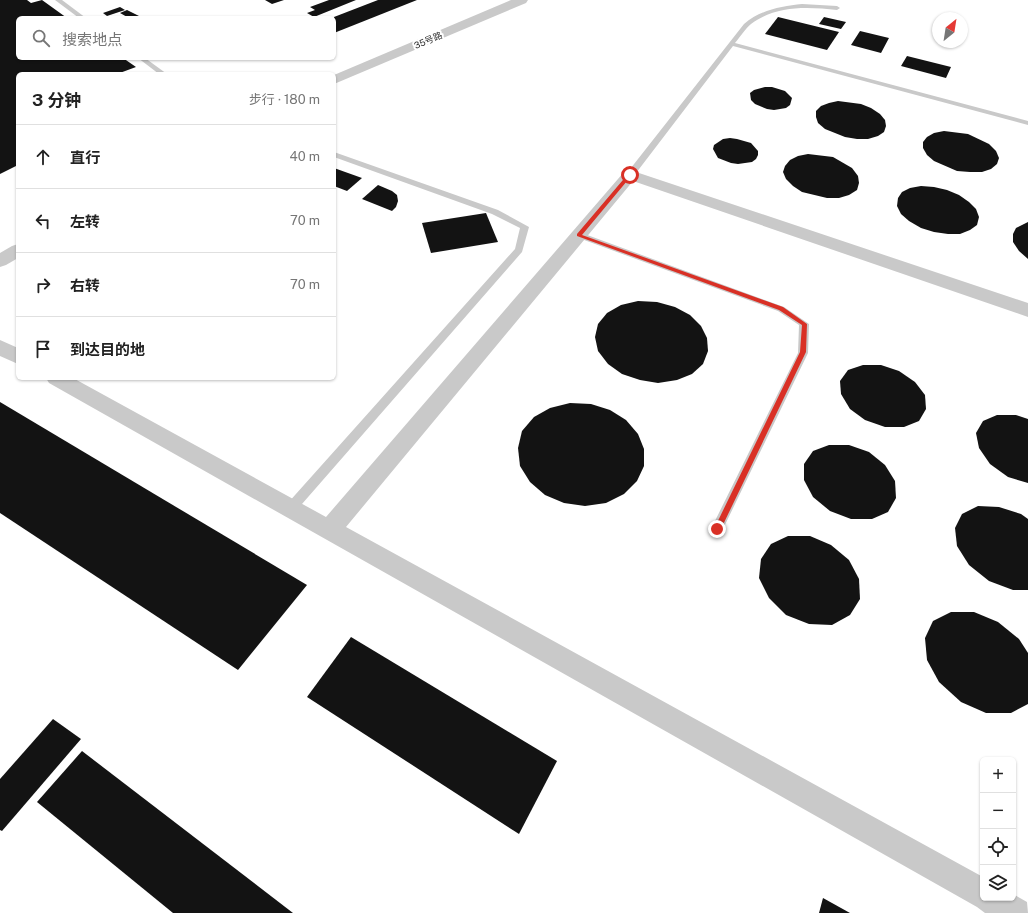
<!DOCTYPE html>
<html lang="zh">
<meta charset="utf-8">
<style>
:root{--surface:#fff;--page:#f6f6f6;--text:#222;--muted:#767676;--line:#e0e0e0}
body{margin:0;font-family:"Public Sans","Noto Sans SC",sans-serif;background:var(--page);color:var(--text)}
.controls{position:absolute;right:12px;bottom:12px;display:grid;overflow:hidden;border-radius:6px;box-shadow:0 1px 3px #0004}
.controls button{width:36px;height:36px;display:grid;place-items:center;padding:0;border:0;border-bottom:1px solid var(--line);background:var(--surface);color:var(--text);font:20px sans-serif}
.compass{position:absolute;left:932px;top:12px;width:36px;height:36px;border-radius:50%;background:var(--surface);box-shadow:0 1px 3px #0004;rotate:30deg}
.stop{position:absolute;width:12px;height:12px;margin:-9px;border:3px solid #d93025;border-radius:50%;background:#fff}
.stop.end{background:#d93025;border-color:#fff;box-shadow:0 1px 4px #0008}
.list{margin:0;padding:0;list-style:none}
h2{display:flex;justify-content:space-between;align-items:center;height:52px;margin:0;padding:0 16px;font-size:17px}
h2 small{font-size:13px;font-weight:400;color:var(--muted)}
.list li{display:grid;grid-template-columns:26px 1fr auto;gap:12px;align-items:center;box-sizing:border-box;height:64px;padding:0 16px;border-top:1px solid var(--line)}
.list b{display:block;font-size:15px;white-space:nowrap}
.list em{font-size:13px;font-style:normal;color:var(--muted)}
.icon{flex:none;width:22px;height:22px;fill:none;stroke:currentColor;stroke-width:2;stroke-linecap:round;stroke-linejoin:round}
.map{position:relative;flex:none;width:1028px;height:913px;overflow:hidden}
.search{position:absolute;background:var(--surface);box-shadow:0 1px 3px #0004;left:16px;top:16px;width:320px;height:44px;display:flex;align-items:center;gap:10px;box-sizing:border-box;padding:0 14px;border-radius:6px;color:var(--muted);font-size:15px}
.panel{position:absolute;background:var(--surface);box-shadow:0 1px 3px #0004;left:16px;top:72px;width:320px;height:308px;border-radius:6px}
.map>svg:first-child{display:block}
.building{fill:#131313}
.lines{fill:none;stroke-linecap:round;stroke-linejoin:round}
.lane{fill:#c9c9c9;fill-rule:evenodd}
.street{fill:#c9c9c9;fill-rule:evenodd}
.route{fill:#d93025}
.labels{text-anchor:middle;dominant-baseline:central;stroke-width:4;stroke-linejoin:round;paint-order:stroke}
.far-street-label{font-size:9px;fill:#2c2c2c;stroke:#fff}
</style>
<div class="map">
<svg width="1028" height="913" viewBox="0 0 1028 913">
<rect width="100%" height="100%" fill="#fff"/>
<g class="building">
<path d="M0 0H27L31 3 42 0 67 18H18V58H123L136 67 117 74H18V165L0 174Z"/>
<path d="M265 0H284L272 4Z"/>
<path d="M329 0H356L314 17 307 13 315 10 310 7Z"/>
<path d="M378 0H417L334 33V17Z"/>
<path d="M120 7 125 10 107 16 103 13Z"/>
<path d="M127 10 139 16 129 18 120 13Z"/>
<path d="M778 17 839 32 827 50 765 34Z"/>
<path d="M824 17 846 22 841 29 819 24Z"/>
<path d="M860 31 889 38 881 53 851 45Z"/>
<path d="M907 56 951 67 946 78 901 66Z"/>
<path d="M765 87H772L785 91 792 98 790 105 786 108 774 110 767 109 755 104 751 100 750 93 754 90Z"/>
<path d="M838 101 861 104 871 108 880 114 885 120 886 126 884 132 878 136 868 139H857L845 137 825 129 818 123 816 117V111L821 106 829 103Z"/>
<path d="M944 131 968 134 989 144 996 151 999 158 997 164 991 169 982 172H970L957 171 934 161 927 155 923 148V142L927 137 934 133Z"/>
<path d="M730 138 737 139 751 143 758 151V155L756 159 752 162 738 164 731 163 718 158 713 149 714 145 723 139Z"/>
<path d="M808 154 833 157 852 168 858 176 859 183 857 190 849 195 839 198H827L802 192 793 186 786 179 783 172 785 166 790 160 798 156Z"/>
<path d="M334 168 362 178 347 191 334 186Z"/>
<path d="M378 185 392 191 397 195 398 201 396 207 392 211 362 199Z"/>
<path d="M921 186 934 187 947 190 959 195 969 202 976 209 979 217 977 225 970 230 960 234H948L934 232 921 228 909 221 901 214 897 206 898 198 902 192 910 188Z"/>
<path d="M486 213 498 242 431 253 422 223Z"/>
<path d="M1028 222V259L1019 251 1013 242V234L1016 228Z"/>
<path d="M638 301 657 302 675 307 690 315 701 326 707 338 708 351 703 364 692 374 677 380 658 383 640 380 622 374 608 364 598 351 595 337 598 324 607 313 621 305Z"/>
<path d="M863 365H881L899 371 915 382 925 395 926 409 919 421 904 427H885L865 420 850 409 841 394 840 381 848 370Z"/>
<path d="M0 402 307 585 238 670 0 513Z"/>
<path d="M570 403 591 404 610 410 626 420 638 434 644 449V466L637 481 624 494 606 503 585 506 564 503 545 495 530 482 520 466 518 448 522 431 534 417 550 408Z"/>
<path d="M997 415H1016L1028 419V483L1008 477 990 464 979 448 976 433 983 421Z"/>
<path d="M829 445H849L869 452 885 465 895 481 896 498 888 512 872 519H851L830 511 813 497 804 480V464L813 451Z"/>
<path d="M978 506 999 507 1021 514 1028 519V590H1013L989 581 969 565 957 546 955 528 962 514Z"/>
<path d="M788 536H810L831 545 849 560 859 579 860 599 850 615 832 625 809 624 786 615 769 598 759 578 761 559 771 544Z"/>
<path d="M951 612H974L998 622 1019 639 1028 653V704L1011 713H986L961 702 939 682 927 660 925 638 933 621Z"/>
<path d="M351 637 557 761 519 834 307 697Z"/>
<path d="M53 719 81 739 2 831 0 830V779Z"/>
<path d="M82 751 293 913H173L37 802Z"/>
<path d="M823 898 850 913H819Z"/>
</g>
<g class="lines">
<g class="lane">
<path d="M55 0H62L86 18H79Z"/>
<path d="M802 4 837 6 840 8 837 10C808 7 776 5 751 24 745 29 740 37 735 43L1028 121V125L733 46 633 177H627V173L744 24C760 10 782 6 802 4Z"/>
<path d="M138 58H145L167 74H159Z"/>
<path d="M334 152 498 210 529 227 522 252 295 512 291 513 287 512 285 508 287 504 515 249 520 228 492 214 334 157Z"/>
<path d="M579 232 784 307 809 324 808 353 721 533 717 534 713 533 711 529 798 353 799 325 778 311 576 237 575 235Z"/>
</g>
<g class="street">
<path d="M511 0H528L526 3 334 84V75Z"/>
<path d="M630 170 1028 303V317L633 181 346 527 983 877V898H1013V894L1027 902 1028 913H985L977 907 49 383 46 378H73L326 517 624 172Z"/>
<path d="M18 244V258L6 265 0 267V253L12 246Z"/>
<path d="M0 340 18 348V364L0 356Z"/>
</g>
</g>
<path class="route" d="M628 174 632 175 582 235 783 307 807 324 806 352 720 531 717 532 714 529 800 352 802 325 779 310 577 236V234Z"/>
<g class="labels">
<g class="far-street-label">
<text transform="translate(428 40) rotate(-23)">35号路</text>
</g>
</g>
</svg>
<div class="controls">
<button>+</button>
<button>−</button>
<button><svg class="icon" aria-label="locate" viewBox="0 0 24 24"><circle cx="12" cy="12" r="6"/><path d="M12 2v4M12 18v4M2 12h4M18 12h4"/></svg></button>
<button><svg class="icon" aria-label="layers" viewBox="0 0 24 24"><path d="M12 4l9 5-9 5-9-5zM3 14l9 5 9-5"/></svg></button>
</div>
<svg class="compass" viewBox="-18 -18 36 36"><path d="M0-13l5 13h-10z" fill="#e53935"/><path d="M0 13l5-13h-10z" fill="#767676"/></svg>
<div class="stop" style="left:630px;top:175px"></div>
<div class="stop end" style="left:717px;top:529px"></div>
<div class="search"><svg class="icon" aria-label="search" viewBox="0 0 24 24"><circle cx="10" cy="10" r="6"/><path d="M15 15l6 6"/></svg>搜索地点</div>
<section class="panel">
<h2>3 分钟<small>步行 · 180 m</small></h2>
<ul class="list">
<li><svg class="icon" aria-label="ahead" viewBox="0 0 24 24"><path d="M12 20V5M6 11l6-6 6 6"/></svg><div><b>直行</b></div><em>40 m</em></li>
<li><svg class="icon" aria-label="left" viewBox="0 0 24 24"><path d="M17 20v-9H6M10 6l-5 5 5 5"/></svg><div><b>左转</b></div><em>70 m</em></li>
<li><svg class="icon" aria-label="right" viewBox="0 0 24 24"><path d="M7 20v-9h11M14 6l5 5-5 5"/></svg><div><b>右转</b></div><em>70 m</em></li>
<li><svg class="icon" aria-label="arrive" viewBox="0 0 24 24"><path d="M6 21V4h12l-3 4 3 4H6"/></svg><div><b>到达目的地</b></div></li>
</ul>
</section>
</div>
